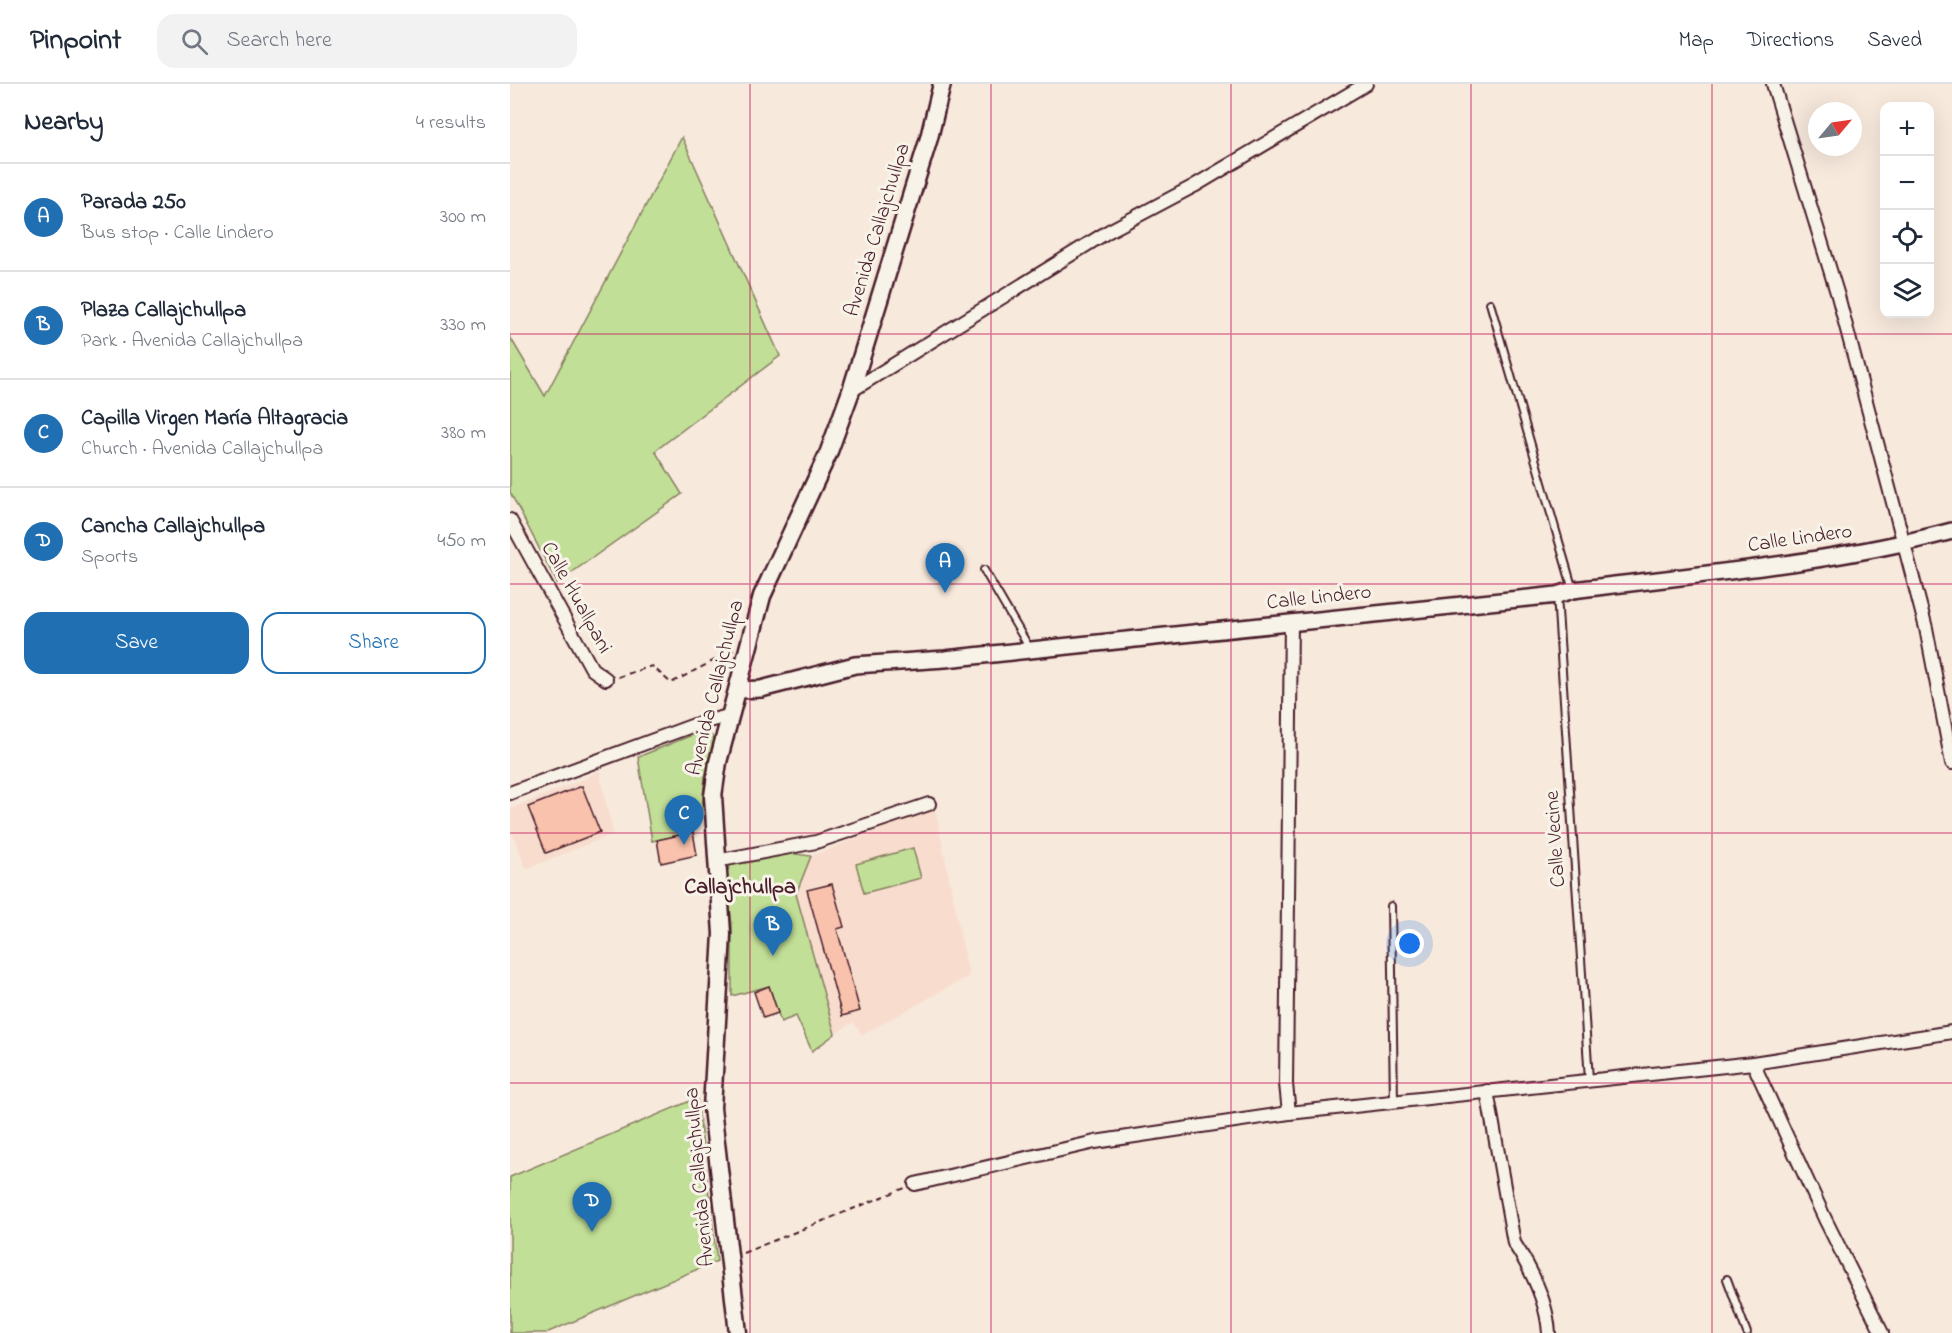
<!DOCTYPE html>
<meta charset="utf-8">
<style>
:root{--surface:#fff;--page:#f2f2f3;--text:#1f2937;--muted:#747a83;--line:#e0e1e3;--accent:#1f6fb2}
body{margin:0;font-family:"Indie Flower",sans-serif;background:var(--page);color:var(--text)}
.controls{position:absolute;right:18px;top:18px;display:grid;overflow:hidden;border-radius:12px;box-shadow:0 6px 24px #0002}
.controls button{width:54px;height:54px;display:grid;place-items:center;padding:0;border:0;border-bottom:2px solid var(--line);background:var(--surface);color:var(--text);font:30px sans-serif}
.compass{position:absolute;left:1298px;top:18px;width:54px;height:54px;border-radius:50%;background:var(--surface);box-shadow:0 6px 24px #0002;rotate:61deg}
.you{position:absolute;left:900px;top:860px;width:21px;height:21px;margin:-15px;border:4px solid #fff;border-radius:50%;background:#1a73e8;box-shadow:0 0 0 9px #1a73e833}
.badge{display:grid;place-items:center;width:39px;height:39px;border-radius:50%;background:var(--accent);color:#fff;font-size:20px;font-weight:700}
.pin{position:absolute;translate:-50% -50px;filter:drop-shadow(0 2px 3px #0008)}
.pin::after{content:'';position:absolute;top:32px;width:21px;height:18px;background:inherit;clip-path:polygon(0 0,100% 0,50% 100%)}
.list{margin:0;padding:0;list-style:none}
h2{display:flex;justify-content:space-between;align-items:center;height:78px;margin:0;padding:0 24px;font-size:26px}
h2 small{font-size:20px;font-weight:400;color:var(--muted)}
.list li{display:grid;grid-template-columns:39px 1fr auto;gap:18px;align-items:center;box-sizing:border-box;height:108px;padding:0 24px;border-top:2px solid var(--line)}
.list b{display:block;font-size:22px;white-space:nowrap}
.list p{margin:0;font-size:20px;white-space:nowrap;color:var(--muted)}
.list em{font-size:20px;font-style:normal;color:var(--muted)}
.actions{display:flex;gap:12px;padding:18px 24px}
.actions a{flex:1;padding:14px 0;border:2px solid var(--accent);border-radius:18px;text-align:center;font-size:21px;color:var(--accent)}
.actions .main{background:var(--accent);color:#fff}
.icon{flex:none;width:33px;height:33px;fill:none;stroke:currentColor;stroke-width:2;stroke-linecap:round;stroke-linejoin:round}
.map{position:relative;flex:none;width:1442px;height:1249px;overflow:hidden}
header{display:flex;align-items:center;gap:36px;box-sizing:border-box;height:84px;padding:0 30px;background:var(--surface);border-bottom:2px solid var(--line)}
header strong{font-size:28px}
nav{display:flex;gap:33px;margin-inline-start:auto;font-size:21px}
.search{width:420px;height:54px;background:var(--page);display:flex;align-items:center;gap:15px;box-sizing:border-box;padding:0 21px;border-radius:18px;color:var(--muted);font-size:22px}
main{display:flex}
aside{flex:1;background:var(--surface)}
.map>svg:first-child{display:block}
.built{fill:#f8ddce}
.green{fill:#c2df97;stroke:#867f61;stroke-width:1.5}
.building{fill:#f9c2ad;stroke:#4a1f2b;stroke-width:1.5}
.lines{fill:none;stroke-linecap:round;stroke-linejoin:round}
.service-casing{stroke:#4a1f2b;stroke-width:10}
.minor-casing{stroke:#4a1f2b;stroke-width:16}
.tertiary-casing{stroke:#4a1f2b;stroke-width:20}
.secondary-casing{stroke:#4a1f2b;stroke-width:21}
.path{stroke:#4a1f2b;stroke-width:2;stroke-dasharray:6 4.5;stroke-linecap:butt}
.service{stroke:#f7f3e8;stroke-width:6}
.minor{stroke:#f7f3e8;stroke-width:12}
.tertiary{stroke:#f7f3e8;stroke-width:15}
.secondary{stroke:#f7f3e8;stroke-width:16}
.grid{fill:none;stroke:#c2185b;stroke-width:1.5;stroke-opacity:0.55}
.labels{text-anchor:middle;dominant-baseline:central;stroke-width:6;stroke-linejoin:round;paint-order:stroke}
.street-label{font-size:21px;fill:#4a1f2b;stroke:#f7f3e8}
.neighbourhood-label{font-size:22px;font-weight:bold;fill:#4a1f2b;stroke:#f7f3e8}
</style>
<header>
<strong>Pinpoint</strong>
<div class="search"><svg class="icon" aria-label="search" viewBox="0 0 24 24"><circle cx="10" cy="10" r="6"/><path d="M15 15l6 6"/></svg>Search here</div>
<nav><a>Map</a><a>Directions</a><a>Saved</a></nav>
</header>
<main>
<aside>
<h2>Nearby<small>4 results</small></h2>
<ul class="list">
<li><span class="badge">A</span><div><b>Parada 250</b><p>Bus stop · Calle Lindero</p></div><em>300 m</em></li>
<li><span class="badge">B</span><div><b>Plaza Callajchullpa</b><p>Park · Avenida Callajchullpa</p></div><em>330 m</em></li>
<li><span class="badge">C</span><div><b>Capilla Virgen María Altagracia</b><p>Church · Avenida Callajchullpa</p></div><em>380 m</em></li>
<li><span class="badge">D</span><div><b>Cancha Callajchullpa</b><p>Sports</p></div><em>450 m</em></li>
</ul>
<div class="actions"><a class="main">Save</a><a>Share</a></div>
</aside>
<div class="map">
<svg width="1442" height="1249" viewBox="0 0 1442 1249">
<rect width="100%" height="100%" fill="#f7e9dc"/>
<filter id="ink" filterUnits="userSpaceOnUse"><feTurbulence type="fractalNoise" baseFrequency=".0167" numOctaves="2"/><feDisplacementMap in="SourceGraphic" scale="12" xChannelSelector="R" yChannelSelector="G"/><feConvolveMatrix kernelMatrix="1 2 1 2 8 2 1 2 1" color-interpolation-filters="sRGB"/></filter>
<g filter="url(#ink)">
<g class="built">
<path d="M89 686 103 750 16 785 0 743V725L74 695Z"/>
<path d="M425 724 459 892 352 951 343 938 325 950 286 810 301 772Z"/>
</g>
<g class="green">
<path d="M172 53 270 272 145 367 172 410 47 499 0 408V253L35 312Z"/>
<path d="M197 648 204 654V663L195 693 191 734 179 736 175 750 142 757 128 673 187 649Z"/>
<path d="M403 764 411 794 354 809 346 780Z"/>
<path d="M279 769 301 772 286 810 325 950 302 967 286 932 271 938 259 902 222 912V842L216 790 221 780Z"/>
<path d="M187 1014 207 1177 36 1249H0V1093Z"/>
</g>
<g class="building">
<path d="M72 702 90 748 36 769 18 723Z"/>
<path d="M183 748 187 771 151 779 147 756Z"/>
<path d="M322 800 334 843 327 845 350 927 332 932 297 806Z"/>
<path d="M259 902 268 929 253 934 244 908Z"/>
</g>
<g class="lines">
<defs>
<g id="service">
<path d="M980 219 1063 506"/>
<path d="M474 486 520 565"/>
<path d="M1047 511 1079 996"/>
<path d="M881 822 884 1017"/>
<path d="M1217 1195 1237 1249"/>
</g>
<g id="minor">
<path d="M1263 0 1328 212 1394 460 1416 544 1442 679"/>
<path d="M341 307 599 147 684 102 856 0"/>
<path d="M0 436 82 585 96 595"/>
<path d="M0 709 187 640 222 631"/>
<path d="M206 777 306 758 419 720"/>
<path d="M1243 979 1315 1135 1372 1249"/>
<path d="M977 1007 1004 1159C1021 1185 1037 1218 1039 1249"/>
<path d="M779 1029 776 1000 781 538"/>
<path d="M405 1100 585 1058 779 1029 1243 979 1442 948"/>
</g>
<path id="tertiary" d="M229 606 251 605 345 581 435 575 1047 511 1063 506C1189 490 1318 480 1442 447"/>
<path id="secondary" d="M228 1249 202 1024 212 850 203 712 208 678 252 512 318 370 341 307 419 54 432 0"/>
</defs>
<use href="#service" class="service-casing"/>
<use href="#minor" class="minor-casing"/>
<use href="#tertiary" class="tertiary-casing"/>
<use href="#secondary" class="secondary-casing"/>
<g class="path">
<path d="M108 593 142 582 161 599 224 566"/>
<path d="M233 1169 395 1104"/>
</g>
<use href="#service" class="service"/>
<use href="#minor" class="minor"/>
<use href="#tertiary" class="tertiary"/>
<use href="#secondary" class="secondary"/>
</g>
</g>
<path class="grid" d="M240 0V1249M481 0V1249M721 0V1249M961 0V1249M1202 0V1249M0 250H1442M0 500H1442M0 749H1442M0 999H1442"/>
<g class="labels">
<g class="street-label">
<text transform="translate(368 146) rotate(-73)">Avenida Callajchullpa</text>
<text transform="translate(1290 455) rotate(-8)">Calle Lindero</text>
<text transform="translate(66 514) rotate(61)">Calle Huallpani</text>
<text transform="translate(809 514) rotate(-6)">Calle Lindero</text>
<text transform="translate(206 604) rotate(-76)">Avenida Callajchullpa</text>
<text transform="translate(1046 755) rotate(-94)">Calle Vecine</text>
<text transform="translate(190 1093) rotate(-95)">Avenida Callajchullpa</text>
</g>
<g class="neighbourhood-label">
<text x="230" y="804">Callajchullpa</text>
</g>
</g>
</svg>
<div class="controls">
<button>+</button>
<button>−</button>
<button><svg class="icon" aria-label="locate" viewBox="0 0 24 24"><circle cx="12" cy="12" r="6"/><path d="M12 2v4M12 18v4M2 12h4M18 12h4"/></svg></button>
<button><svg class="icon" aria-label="layers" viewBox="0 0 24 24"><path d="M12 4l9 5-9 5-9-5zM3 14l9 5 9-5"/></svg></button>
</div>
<svg class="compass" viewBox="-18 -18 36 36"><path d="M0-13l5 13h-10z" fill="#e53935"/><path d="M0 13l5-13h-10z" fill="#747a83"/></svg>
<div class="you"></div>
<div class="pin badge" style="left:435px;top:509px">A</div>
<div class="pin badge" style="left:263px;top:872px">B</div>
<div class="pin badge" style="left:174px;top:761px">C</div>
<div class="pin badge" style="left:82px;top:1148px">D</div>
</div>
</main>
